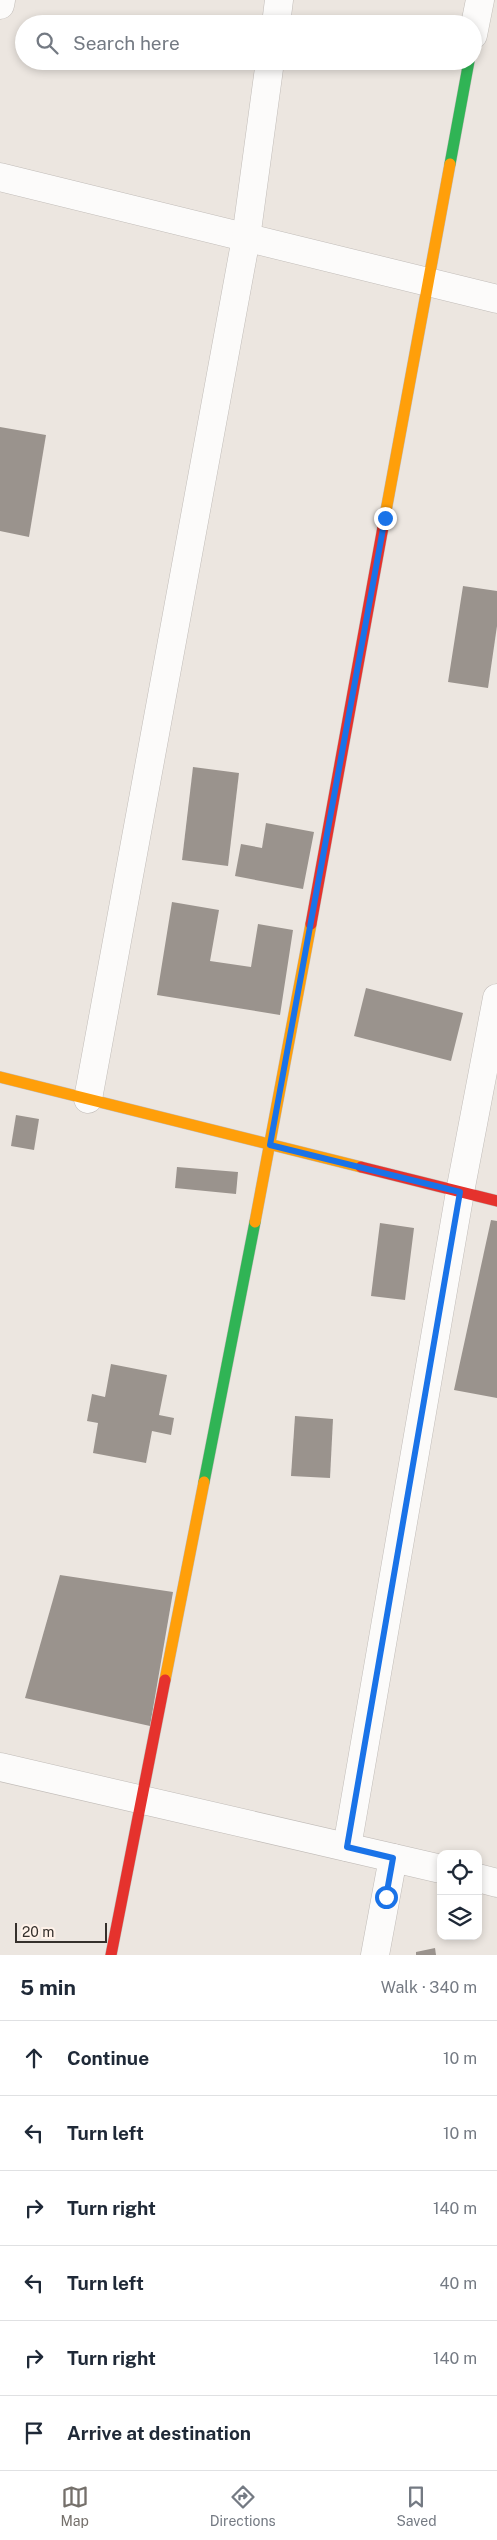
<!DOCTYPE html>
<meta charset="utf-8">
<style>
:root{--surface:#fff;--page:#f6f6f7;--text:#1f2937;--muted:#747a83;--line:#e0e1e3;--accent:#75706b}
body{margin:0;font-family:"Public Sans",sans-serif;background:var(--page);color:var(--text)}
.controls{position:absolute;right:15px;bottom:15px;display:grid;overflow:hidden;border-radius:10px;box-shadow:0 2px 8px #0003}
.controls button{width:45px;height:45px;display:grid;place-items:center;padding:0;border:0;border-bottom:1px solid var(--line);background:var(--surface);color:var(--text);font:25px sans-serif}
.scale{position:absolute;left:15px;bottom:12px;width:92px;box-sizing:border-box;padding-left:5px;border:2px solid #35302c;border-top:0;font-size:14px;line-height:18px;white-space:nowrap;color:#35302c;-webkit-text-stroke:4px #fff2e9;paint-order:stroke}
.stop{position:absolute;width:15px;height:15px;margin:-11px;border:4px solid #1a73e8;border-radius:50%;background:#fff}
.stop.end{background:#1a73e8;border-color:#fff;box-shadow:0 1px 5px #0008}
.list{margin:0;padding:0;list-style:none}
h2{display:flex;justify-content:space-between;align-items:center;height:65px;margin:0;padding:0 20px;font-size:21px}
h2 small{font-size:16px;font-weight:400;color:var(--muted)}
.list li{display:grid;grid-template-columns:32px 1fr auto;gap:15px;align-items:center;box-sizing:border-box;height:75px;padding:0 20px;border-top:1px solid var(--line)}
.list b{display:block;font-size:19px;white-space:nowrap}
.list em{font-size:16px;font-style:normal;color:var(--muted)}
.icon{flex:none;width:28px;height:28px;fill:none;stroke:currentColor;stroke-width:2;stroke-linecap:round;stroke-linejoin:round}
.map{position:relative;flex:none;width:497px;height:1955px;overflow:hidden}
.search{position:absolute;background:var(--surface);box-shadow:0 2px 8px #0003;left:15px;right:15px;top:15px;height:55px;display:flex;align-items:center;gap:12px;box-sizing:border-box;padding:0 18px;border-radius:28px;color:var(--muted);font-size:19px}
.sheet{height:515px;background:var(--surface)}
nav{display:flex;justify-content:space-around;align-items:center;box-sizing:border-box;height:70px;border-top:1px solid var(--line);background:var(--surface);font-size:14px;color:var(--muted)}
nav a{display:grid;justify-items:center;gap:2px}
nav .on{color:var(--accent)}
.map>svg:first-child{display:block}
.building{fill:#9a938d}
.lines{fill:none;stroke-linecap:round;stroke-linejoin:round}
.street-casing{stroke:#c1bcb8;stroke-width:29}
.fast-casing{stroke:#c1bcb8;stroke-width:12}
.slow-casing{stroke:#c1bcb8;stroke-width:12}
.jam-casing{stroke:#c1bcb8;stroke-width:12}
.street{stroke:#fcfbfa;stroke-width:28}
.fast{stroke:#30b455;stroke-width:11}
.slow{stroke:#ff9f0a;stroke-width:11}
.jam{stroke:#e5322d;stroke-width:11}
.route{stroke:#1a73e8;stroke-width:6}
</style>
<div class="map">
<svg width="497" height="1955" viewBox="0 0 497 1955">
<rect width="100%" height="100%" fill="#ece6e0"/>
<g class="building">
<path d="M0 427 46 435 29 537 0 531Z"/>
<path d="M463 586 497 591V626L488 688 448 682Z"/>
<path d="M193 767 239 773 228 866 182 860Z"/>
<path d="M266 823 314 832 303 889 235 876 241 844 262 848Z"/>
<path d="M172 902 219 910 210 961 251 967 258 924 293 930 280 1015 157 995Z"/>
<path d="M366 988 463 1013 451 1061 354 1036Z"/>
<path d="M16 1115 39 1119 34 1150 11 1146Z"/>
<path d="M177 1167 238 1172 236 1194 175 1188Z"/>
<path d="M491 1220 497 1221V1398L454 1390Z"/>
<path d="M380 1223 414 1228 405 1300 371 1296Z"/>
<path d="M111 1364 167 1375 159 1415 174 1418 171 1435 152 1431 146 1463 93 1453 98 1423 87 1421 92 1394 105 1397Z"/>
<path d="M295 1416 333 1419 330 1478 291 1476Z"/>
<path d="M60 1575 173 1592 150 1726 25 1698Z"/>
<path d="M435 1948 436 1955H416V1952Z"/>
</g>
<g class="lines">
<defs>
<g id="street">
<path d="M0 5 1 0"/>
<path d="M276 24 279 0"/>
<path d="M473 35 480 0"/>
<path d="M0 177 497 299"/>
<path d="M88 1099 246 238 270 61"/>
<path d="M0 1767 441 1869"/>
<path d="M347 1847 460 1192 497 998"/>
<path d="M478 1878 497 1883"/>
<path d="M375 1955 393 1858"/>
</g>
<g id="fast">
<path d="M450 164 469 61"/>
<path d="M204 1482 255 1222"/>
</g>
<g id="slow">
<path d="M383 527 450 164"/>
<path d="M0 1077 361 1167"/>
<path d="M255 1222 311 924"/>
<path d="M165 1680 204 1482"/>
</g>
<g id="jam">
<path d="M311 924 383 527"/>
<path d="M361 1167 497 1201"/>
<path d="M111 1955 165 1680"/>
</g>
</defs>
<use href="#street" class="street-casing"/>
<use href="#fast" class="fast-casing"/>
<use href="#slow" class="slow-casing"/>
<use href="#jam" class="jam-casing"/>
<use href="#street" class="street"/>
<use href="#fast" class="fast"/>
<use href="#slow" class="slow"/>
<use href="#jam" class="jam"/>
</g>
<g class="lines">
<path class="route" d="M385 518 270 1145 460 1192 347 1847 393 1858 386 1897"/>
</g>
</svg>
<div class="controls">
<button><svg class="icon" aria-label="locate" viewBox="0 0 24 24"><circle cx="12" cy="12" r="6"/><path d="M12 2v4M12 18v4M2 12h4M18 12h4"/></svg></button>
<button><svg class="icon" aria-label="layers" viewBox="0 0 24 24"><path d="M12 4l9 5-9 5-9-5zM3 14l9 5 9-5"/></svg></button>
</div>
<div class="scale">20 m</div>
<div class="stop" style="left:386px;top:1897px"></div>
<div class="stop end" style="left:385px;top:518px"></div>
<div class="search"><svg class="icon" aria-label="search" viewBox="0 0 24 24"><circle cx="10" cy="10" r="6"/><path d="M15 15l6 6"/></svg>Search here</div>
</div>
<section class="sheet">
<h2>5 min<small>Walk · 340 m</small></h2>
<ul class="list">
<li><svg class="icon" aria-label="ahead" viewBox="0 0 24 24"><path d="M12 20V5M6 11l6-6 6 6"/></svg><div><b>Continue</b></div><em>10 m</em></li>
<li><svg class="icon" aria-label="left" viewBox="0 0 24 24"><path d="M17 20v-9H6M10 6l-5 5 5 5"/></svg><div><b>Turn left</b></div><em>10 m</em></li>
<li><svg class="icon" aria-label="right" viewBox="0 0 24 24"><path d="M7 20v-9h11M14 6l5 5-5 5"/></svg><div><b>Turn right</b></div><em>140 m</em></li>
<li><svg class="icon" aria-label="left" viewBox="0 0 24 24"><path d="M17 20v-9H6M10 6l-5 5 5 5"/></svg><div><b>Turn left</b></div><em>40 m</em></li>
<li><svg class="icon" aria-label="right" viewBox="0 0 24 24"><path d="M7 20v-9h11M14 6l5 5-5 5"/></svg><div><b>Turn right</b></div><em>140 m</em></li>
<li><svg class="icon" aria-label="arrive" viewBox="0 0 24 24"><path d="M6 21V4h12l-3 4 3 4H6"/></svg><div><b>Arrive at destination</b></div></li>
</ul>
</section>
<nav>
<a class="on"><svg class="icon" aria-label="map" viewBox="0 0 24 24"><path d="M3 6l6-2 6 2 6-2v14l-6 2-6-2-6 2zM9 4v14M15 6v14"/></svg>Map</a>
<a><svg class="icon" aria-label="directions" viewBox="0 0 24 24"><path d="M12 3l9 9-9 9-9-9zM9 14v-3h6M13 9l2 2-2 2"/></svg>Directions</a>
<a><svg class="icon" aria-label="saved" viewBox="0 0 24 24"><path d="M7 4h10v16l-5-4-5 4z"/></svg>Saved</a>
</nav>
